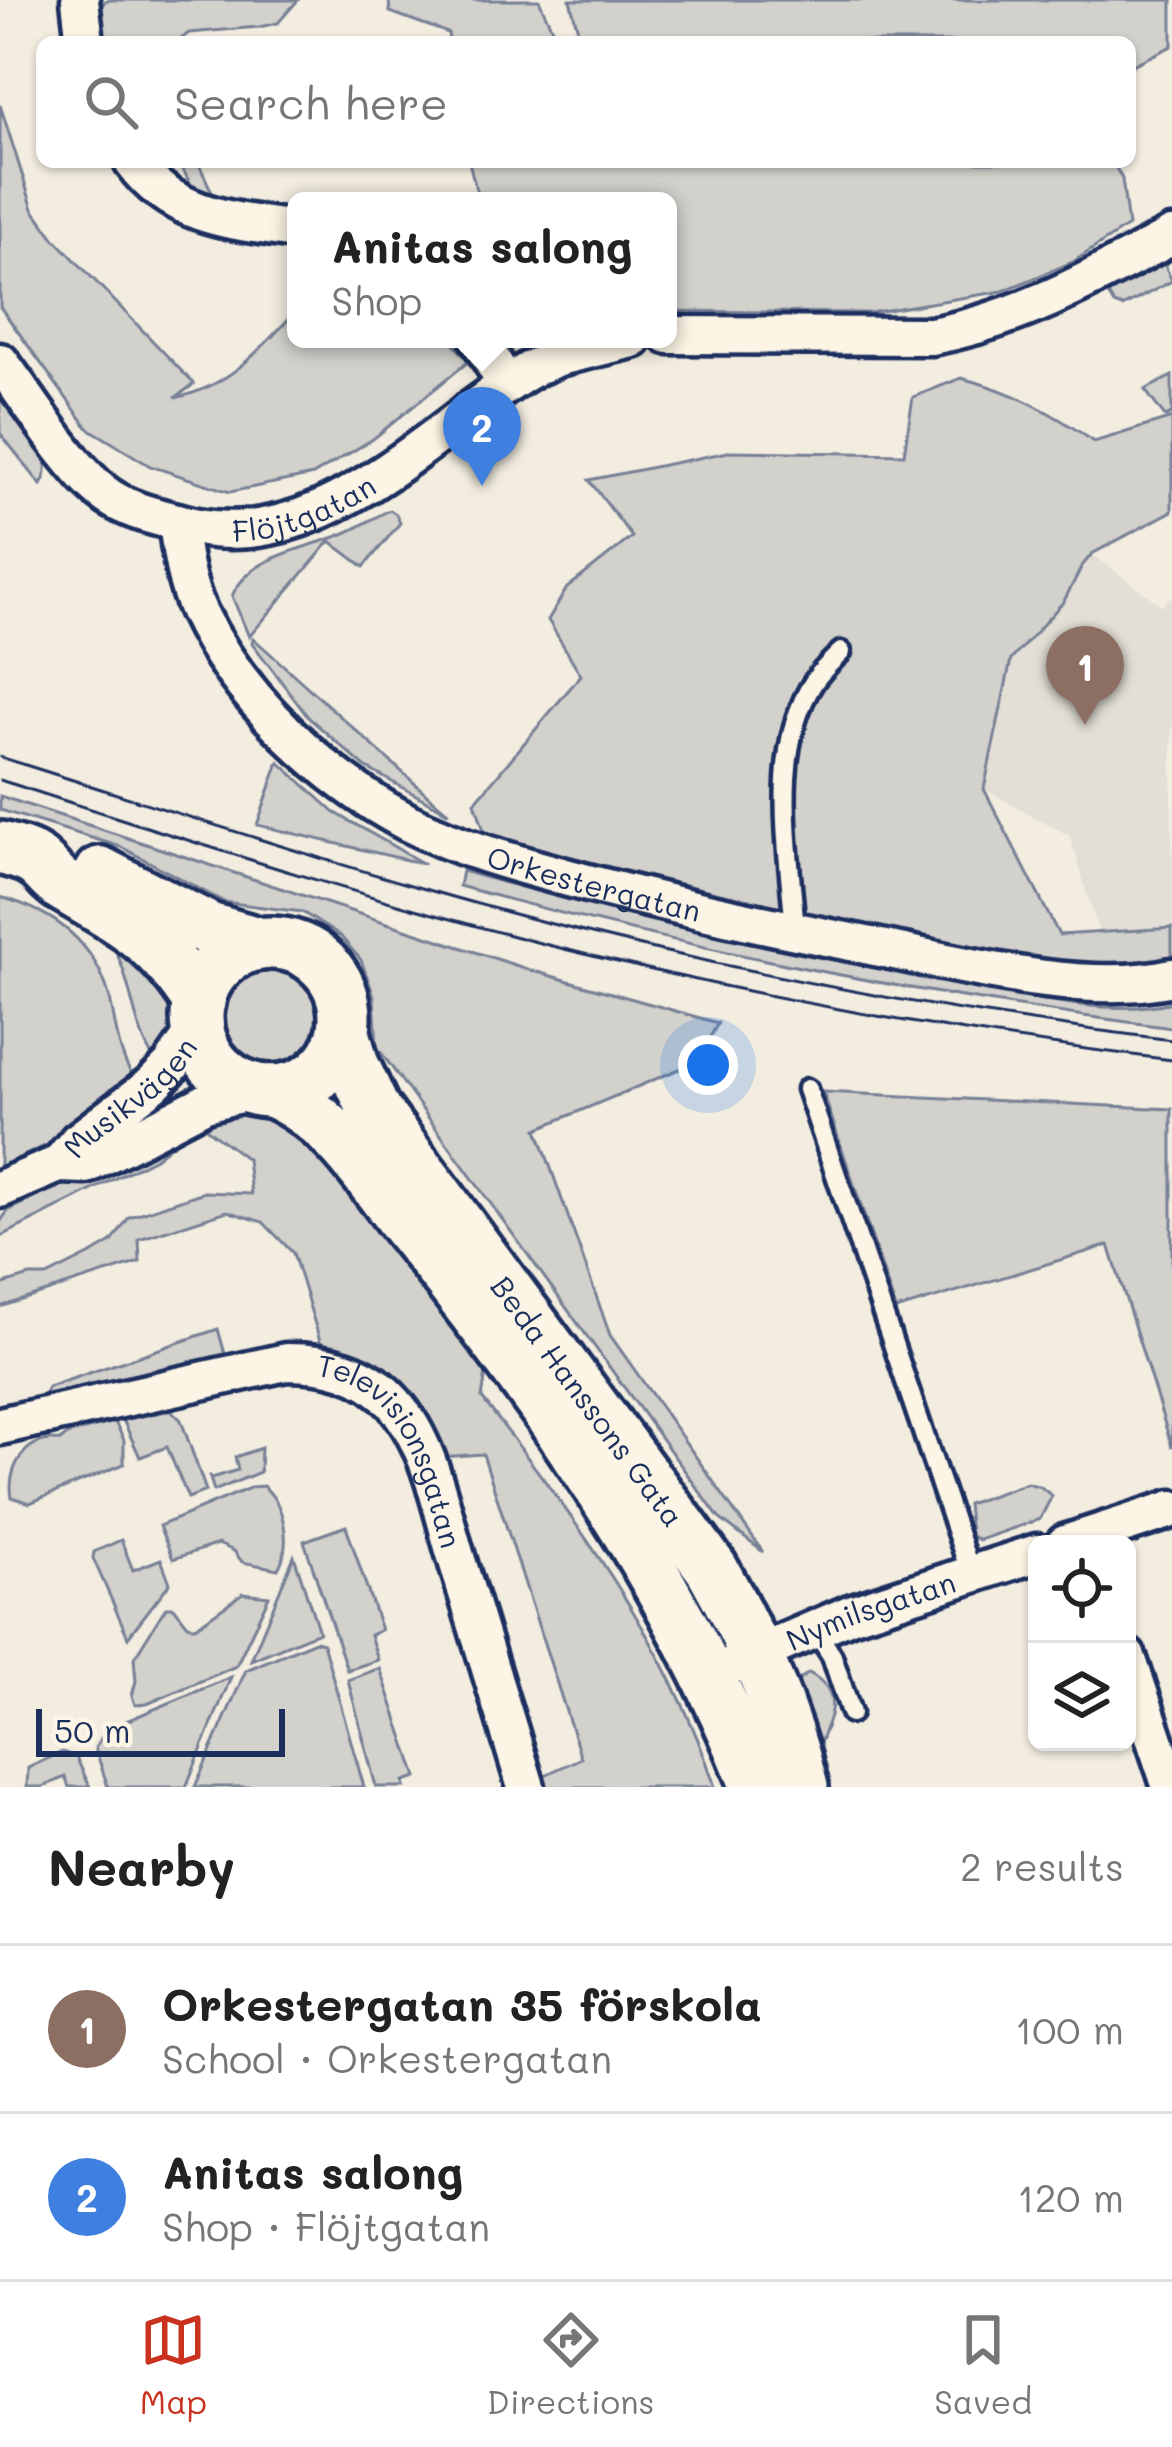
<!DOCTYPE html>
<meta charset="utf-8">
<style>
:root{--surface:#fff;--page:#f2f2f2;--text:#222;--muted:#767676;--line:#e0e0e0;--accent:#c8321e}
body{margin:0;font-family:Mali,sans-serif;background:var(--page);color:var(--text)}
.controls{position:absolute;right:36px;bottom:36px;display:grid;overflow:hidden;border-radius:18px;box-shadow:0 3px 9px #0004}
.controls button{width:108px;height:108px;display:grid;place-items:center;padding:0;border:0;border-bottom:3px solid var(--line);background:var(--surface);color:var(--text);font:60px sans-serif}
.scale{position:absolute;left:36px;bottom:30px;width:249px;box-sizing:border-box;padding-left:12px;border:6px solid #1b2f5e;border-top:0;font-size:33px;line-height:42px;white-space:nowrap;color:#1b2f5e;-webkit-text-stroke:9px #fcf5e5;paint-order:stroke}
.you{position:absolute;left:708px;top:1065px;width:42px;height:42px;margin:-30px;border:9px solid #fff;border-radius:50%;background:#1a73e8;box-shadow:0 0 0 18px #1a73e833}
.badge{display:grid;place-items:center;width:78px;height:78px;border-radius:50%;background:var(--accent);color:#fff;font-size:39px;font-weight:700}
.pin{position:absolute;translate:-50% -99px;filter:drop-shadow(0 3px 6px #0008)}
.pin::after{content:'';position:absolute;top:63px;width:42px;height:36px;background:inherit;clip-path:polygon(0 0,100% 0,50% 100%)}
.popup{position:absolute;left:287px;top:192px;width:390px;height:156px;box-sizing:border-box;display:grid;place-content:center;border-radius:18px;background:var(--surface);filter:drop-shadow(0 3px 9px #0005);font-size:39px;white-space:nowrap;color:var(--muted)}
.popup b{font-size:45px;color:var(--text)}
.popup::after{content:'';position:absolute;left:50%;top:100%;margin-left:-24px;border:24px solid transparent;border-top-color:var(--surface)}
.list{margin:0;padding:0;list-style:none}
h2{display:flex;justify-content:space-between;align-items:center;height:156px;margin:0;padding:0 48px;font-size:51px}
h2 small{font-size:39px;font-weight:400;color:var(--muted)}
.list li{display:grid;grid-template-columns:78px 1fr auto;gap:36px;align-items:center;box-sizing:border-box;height:168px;padding:0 48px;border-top:3px solid var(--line)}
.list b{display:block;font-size:45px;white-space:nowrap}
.list p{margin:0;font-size:39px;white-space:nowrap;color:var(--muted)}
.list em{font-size:39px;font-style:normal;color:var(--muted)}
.icon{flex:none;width:66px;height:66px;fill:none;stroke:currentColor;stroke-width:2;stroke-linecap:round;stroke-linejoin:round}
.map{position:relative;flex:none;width:1172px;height:1787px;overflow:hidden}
.search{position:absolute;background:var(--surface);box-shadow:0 3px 9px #0004;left:36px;right:36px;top:36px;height:132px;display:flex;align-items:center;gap:30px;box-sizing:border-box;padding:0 42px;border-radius:18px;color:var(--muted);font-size:45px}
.sheet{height:492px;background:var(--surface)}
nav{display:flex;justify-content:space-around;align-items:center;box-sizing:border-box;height:168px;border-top:3px solid var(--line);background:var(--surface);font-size:33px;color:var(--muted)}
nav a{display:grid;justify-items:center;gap:6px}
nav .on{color:var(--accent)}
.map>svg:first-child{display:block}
.built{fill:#e3dfd6}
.green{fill:#d3d1cc;stroke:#778095;stroke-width:3}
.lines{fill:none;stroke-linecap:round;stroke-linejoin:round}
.lane-casing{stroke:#1b2f5e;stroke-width:27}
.street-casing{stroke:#1b2f5e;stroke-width:45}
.secondary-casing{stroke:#1b2f5e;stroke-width:60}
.lane{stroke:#fcf5e5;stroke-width:18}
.street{stroke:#fcf5e5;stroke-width:36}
.secondary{stroke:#fcf5e5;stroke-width:51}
.tram{stroke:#1b2f5e;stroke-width:3}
.labels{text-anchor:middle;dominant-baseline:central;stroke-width:9;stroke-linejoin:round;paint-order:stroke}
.street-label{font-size:30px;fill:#1b2f5e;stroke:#fcf5e5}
</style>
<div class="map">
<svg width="1172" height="1787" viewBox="0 0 1172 1787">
<rect width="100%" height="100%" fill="#f3ede0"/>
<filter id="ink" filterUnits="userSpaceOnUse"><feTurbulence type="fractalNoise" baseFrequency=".00833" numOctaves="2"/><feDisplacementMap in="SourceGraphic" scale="24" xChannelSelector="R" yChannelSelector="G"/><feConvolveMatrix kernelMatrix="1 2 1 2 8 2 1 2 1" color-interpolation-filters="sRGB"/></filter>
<g filter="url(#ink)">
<path class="built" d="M1092 554 1162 606 1172 595V959L1108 964 1070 836 984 789 1011 660 1063 601 1082 566Z"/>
<g class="green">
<path d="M106 0H298L278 23 259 27 189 33 177 42H104L101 6Z"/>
<path d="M389 0H539L558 42H449L448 33 390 12Z"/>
<path d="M570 0H1172V46L1130 66V42H581Z"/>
<path d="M0 105 33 209 54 238 194 384 175 398C229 387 260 350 296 311V339H449L469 361 373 439 313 475 230 492 150 466 88 428 0 307Z"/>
<path d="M179 162H198L216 201 194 191Z"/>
<path d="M469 162H1113L1122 179 1128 226 1073 262 1003 291 869 313 668 311V201H479Z"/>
<path d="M1163 261 1172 281 1122 307 1114 304 1106 291Z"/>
<path d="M1172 376V414L1165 417 1145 390Z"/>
<path d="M961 378C1012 391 1051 411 1094 442L1172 418V511L1092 554 1082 566 1064 601 1011 660 984 789 1059 935 1172 928V959C1129 975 1063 961 1018 955 839 931 665 886 489 846L475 802 581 675 548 620 567 588 632 537 589 480 733 451 904 454 913 397Z"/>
<path d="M0 397C19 421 61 454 41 485L0 433Z"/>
<path d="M390 510 396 514 400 523 364 567 330 541 249 637 232 596C250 557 300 550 338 536 356 530 372 518 390 510Z"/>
<path d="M253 638 430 797 449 813 365 767 308 717 252 643Z"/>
<path d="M279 762 334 812 424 864 257 825Z"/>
<path d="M0 796 530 970 718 1023 696 1062 537 1129 610 1335 763 1552 719 1518 377 1047 374 996 361 960 341 937 302 912 224 902 121 847 0 810Z"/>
<path d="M462 871C625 917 788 953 954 983 1020 995 1108 1018 1172 1002V1028C930 997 694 951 459 886Z"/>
<path d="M0 897C53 911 93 940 109 995 116 1023 117 1053 134 1078L59 1139 0 1167Z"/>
<path d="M109 939C158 983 199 994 155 1061 130 1023 133 977 109 939Z"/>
<circle cx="269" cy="1016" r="48"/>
<path d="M823 1092 1172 1109V1447L1109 1245 896 1310Z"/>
<path d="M245 1106 284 1114 336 1160 488 1360 482 1398C573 1516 669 1643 715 1787H546L543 1776 581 1758 483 1454 440 1457 322 1347 293 1253 263 1222 227 1211 139 1239 140 1262 0 1307V1285L30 1276H47L95 1252 112 1242 129 1217 204 1192 251 1194 247 1159 199 1123Z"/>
<path d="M169 1131 174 1143 155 1158 0 1237V1222L8 1211Z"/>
<path d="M218 1329 225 1354 47 1396 45 1393 48 1387Z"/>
<path d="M171 1410 181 1420 206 1491 188 1498 167 1447 140 1457 123 1420Z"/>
<path d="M115 1422 124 1440V1464L30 1503 12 1497C6 1468 28 1434 60 1441L69 1434Z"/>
<path d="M261 1448 260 1472 214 1491 209 1475 212 1478 238 1470 235 1457Z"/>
<path d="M1027 1483 1041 1487 1052 1496 1040 1519 979 1540 970 1535 967 1504Z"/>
<path d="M263 1486C285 1504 292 1545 278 1569L242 1562 234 1551 218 1544 173 1559 159 1526 252 1487Z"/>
<path d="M346 1526 381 1630 370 1635 378 1660 347 1670 304 1541Z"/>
<path d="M121 1540 133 1570 161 1559 170 1583 128 1637 93 1558 94 1552Z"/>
<path d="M294 1556 319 1632 251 1660Z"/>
<path d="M243 1593 269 1596 236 1666 147 1704 135 1705 132 1696 136 1681 134 1658 166 1607H174L188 1625 195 1627Z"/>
<path d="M315 1641 323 1643 364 1787H195L246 1670Z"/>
<path d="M380 1668 417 1777 404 1781 405 1787H376L348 1680Z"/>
<path d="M809 1673C848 1694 827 1720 817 1752L793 1693 800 1679Z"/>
<path d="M231 1677 186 1787H108L95 1748 107 1729Z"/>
<path d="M62 1752 76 1757 90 1787H69L65 1777 42 1787H27L28 1768Z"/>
</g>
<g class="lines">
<defs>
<g id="lane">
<path d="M795 931C790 853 768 749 815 680 822 670 832 661 841 652"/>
<path d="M807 1089 971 1574"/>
<path d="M814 1628 832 1656 851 1713"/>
</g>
<g id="street">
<path d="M80 0 85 42"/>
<path d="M133 162C172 217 233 221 296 230"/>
<path d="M668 335 931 336C1019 320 1094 278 1172 236"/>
<path d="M479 339 506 384"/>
<path id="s1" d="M0 362C28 398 73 473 109 497 130 511 154 516 177 522 317 564 426 431 533 368L559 357 633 339"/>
<path id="s2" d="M177 522C181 552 185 583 198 611 238 697 323 778 407 822 462 850 521 865 580 881 671 905 763 925 856 943 947 961 1082 998 1172 977"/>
<path d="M59 1164 86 1165 205 1103 255 1090"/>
<path id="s3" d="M0 1189 59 1164 78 1141 153 1084 171 1066 198 1027"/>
<path id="s4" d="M0 1426 286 1362C327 1362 365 1370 394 1403 430 1444 440 1505 456 1557 479 1633 503 1710 526 1787"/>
<path d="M1065 1544 1172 1509"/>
<path d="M1127 1657 1171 1787"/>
<path id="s5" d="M734 1664 850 1614 1037 1553"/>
</g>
<g id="secondary">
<path d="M0 848C11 851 26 854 36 861 46 868 52 880 64 886 127 923 158 938 199 1002"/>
<path d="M100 873 209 929 261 944"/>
<circle cx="271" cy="1017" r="74"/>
<path id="s6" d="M344 1033 353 1065 374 1110 712 1569C752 1640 783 1708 802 1787"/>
<path d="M271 1091C334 1117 370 1179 411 1231 547 1400 678 1583 757 1787"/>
</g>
</defs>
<use href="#lane" class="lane-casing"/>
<use href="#street" class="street-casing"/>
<use href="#secondary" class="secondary-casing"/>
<use href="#lane" class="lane"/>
<use href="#street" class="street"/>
<use href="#secondary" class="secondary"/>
<g class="tram">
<path d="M0 757C182 814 363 875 548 923 753 976 962 1015 1172 1040"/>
<path d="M0 780C181 838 363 898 548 945 753 997 962 1035 1172 1060"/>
</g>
</g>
</g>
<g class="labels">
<g class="street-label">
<text stroke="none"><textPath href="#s1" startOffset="378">Flöjtgatan</textPath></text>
<text stroke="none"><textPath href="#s2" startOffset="591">Orkestergatan</textPath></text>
<text stroke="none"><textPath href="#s3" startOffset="162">Musikvägen</textPath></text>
<text stroke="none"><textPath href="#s6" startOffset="444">Beda Hanssons Gata</textPath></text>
<text stroke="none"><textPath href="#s4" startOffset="447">Televisionsgatan</textPath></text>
<text stroke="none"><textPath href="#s5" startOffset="147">Nymilsgatan</textPath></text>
</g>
</g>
</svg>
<div class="controls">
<button><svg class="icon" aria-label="locate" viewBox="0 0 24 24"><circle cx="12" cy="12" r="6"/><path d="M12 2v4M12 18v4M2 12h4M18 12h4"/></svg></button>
<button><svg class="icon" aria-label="layers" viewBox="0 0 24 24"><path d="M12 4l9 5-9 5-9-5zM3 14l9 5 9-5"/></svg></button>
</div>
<div class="scale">50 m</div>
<div class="you"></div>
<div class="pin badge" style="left:1085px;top:725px;background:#8d6e63">1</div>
<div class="pin badge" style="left:482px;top:486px;background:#3f7fe0">2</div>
<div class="popup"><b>Anitas salong</b>Shop</div>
<div class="search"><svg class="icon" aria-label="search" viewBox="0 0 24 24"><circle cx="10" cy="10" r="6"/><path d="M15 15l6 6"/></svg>Search here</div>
</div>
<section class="sheet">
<h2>Nearby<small>2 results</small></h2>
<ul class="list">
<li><span class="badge" style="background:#8d6e63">1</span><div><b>Orkestergatan 35 förskola</b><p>School · Orkestergatan</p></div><em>100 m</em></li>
<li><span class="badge" style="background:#3f7fe0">2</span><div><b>Anitas salong</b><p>Shop · Flöjtgatan</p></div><em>120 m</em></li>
</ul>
</section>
<nav>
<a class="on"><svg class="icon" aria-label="map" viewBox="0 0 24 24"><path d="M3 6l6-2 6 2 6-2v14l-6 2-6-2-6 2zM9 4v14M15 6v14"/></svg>Map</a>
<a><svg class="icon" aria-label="directions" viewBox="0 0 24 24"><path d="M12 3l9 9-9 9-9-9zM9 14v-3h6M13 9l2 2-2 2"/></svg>Directions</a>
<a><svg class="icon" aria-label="saved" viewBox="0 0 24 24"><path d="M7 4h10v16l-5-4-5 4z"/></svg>Saved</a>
</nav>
